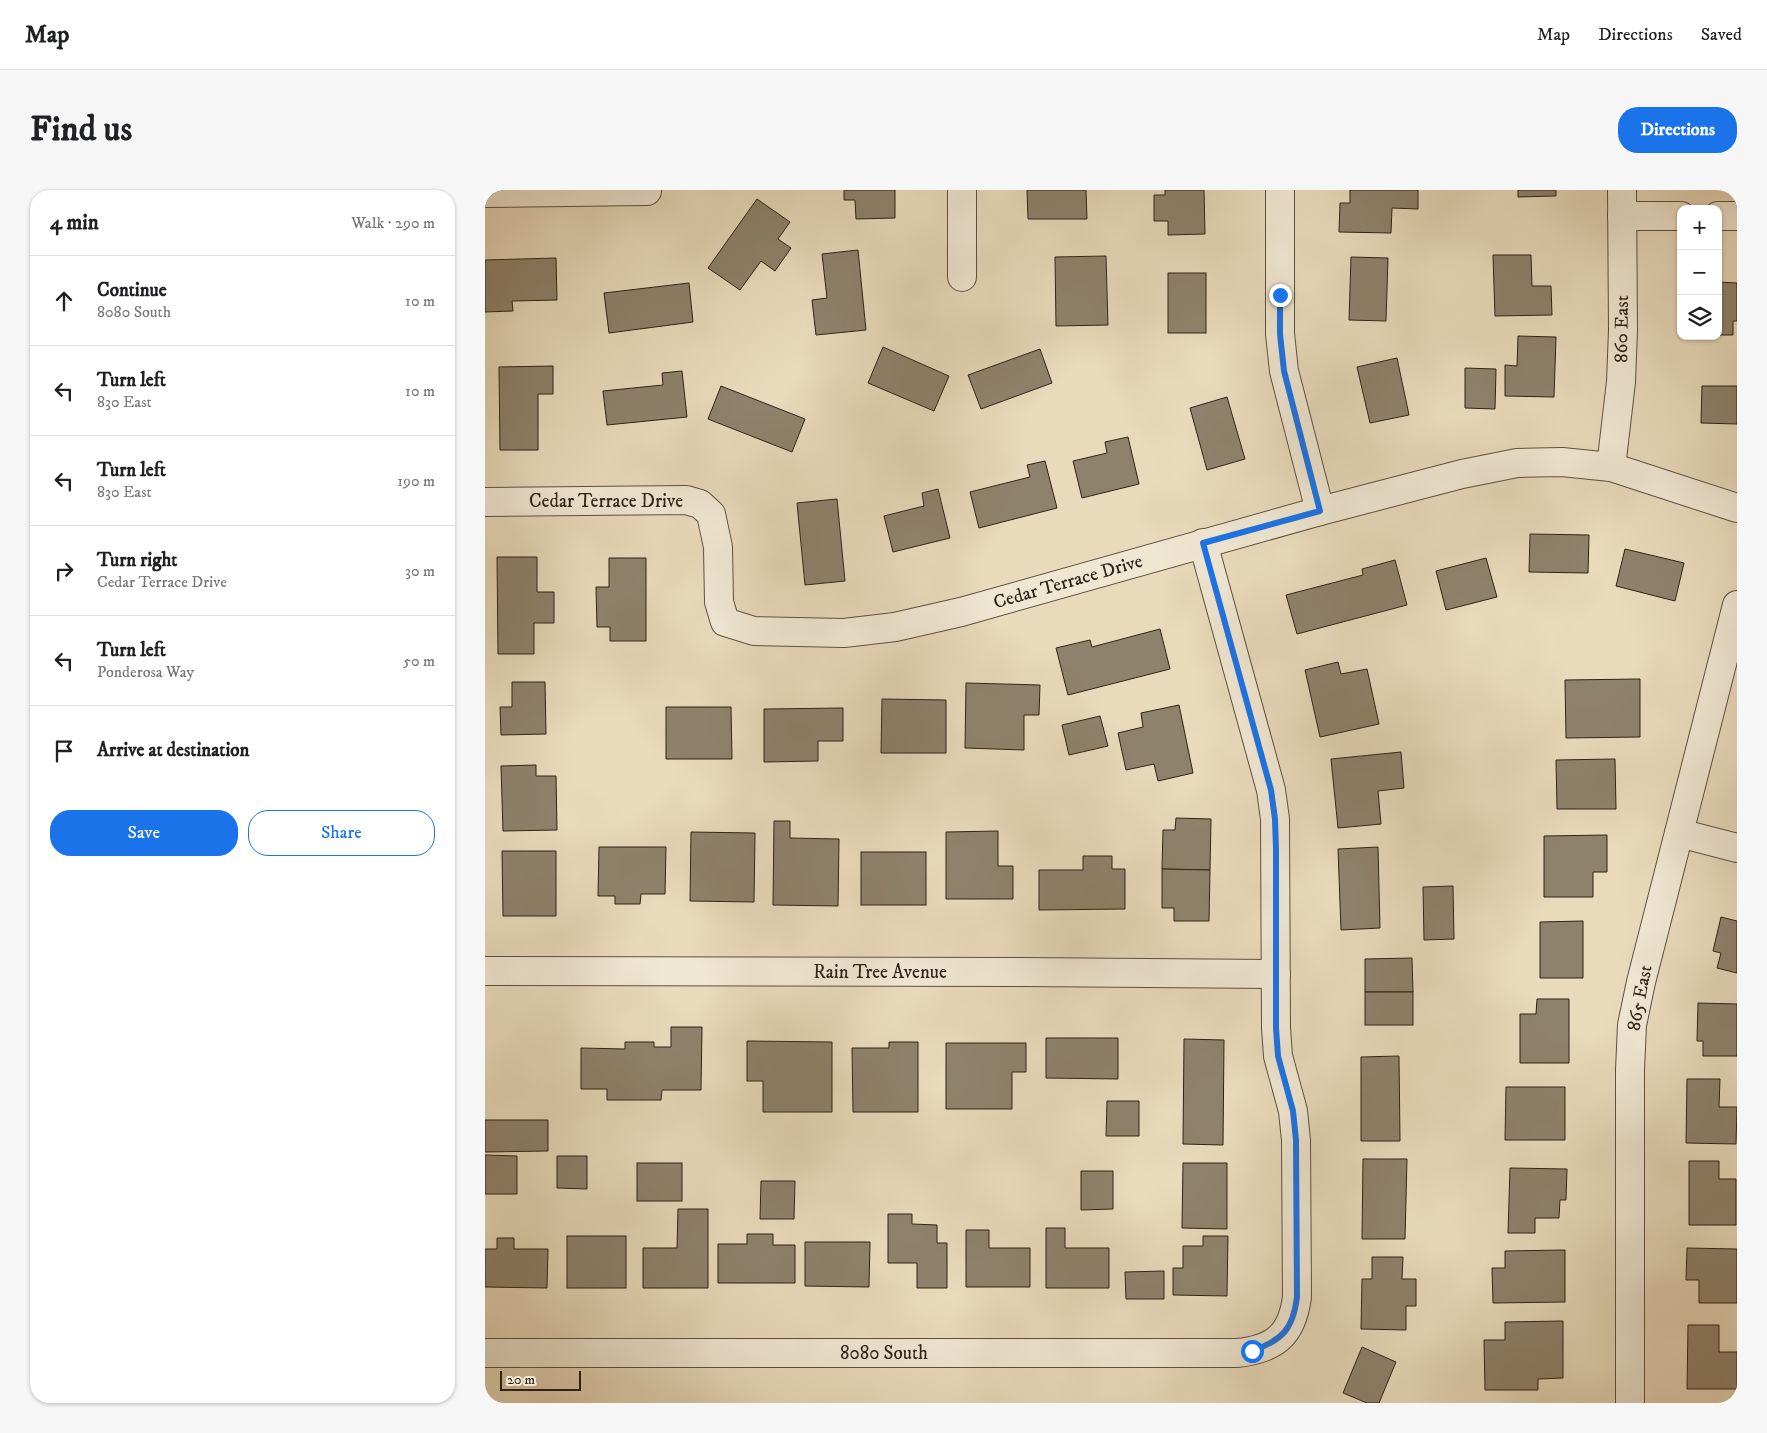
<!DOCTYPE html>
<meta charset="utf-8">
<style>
:root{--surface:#fff;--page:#f6f6f6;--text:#202124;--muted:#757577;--line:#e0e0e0;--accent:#1a73e8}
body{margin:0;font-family:"IM FELL DW Pica",serif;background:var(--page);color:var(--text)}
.controls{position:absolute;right:15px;top:15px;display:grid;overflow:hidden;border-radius:10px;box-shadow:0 1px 4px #0004}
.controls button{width:45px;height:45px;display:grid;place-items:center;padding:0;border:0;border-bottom:1px solid var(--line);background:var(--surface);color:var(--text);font:25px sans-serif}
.scale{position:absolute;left:15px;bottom:12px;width:81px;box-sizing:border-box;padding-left:5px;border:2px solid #2f2317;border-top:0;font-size:14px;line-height:18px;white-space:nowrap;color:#2f2317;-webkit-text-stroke:4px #f0e7d3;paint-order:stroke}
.stop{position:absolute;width:15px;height:15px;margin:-11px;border:4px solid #1a73e8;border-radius:50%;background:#fff}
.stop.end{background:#1a73e8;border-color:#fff;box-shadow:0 1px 5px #0008}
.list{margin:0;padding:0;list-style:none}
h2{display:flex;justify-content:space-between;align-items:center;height:65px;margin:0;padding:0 20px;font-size:21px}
h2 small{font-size:16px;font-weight:400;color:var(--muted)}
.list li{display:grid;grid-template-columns:32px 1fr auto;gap:15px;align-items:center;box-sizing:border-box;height:90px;padding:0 20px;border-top:1px solid var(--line)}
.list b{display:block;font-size:19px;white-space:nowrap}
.list p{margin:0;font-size:16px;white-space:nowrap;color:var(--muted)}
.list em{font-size:16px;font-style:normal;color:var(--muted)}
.actions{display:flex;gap:10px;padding:15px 20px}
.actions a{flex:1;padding:11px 0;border:1px solid var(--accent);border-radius:20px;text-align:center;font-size:18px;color:var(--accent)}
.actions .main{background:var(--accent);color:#fff}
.icon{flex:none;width:28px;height:28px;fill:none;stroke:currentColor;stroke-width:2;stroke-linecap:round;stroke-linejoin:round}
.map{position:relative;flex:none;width:1252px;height:1213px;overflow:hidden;border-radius:20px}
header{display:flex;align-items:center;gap:30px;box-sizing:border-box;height:70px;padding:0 25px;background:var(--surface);border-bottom:1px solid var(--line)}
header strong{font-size:24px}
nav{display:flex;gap:28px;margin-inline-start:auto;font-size:18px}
.intro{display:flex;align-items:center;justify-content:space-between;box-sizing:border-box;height:120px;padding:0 30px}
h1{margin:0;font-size:35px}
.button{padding:12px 22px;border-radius:20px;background:var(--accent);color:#fff;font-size:18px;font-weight:700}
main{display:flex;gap:30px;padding:0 30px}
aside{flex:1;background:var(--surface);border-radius:20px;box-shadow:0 1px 4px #0004}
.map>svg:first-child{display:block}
.building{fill:#8f826c;stroke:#2f2317}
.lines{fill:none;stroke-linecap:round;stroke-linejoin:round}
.street-casing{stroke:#5d5140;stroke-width:30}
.street{stroke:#f0e7d3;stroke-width:28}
.route{stroke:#1a73e8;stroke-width:6}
.labels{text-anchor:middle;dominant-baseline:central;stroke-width:5;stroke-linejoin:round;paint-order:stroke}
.street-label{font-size:19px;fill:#2f2317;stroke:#f0e7d3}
</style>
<header>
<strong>Map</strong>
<nav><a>Map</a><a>Directions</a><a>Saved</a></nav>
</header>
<div class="intro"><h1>Find us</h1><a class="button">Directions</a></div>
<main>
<aside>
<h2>4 min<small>Walk · 290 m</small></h2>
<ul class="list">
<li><svg class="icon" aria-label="ahead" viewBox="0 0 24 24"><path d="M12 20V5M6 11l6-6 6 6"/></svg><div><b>Continue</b><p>8080 South</p></div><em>10 m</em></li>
<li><svg class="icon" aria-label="left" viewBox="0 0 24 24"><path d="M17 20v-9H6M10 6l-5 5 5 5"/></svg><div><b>Turn left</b><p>830 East</p></div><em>10 m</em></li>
<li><svg class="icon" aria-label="left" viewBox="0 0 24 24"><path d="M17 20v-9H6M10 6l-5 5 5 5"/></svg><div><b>Turn left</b><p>830 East</p></div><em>190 m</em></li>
<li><svg class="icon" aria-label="right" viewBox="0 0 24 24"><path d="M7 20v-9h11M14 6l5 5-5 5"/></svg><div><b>Turn right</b><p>Cedar Terrace Drive</p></div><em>30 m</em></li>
<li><svg class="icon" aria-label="left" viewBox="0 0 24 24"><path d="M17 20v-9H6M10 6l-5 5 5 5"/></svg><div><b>Turn left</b><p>Ponderosa Way</p></div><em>50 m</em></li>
<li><svg class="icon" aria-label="arrive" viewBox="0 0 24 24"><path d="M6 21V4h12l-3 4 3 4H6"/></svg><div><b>Arrive at destination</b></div></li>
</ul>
<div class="actions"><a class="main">Save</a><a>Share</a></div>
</aside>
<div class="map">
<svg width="1252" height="1213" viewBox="0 0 1252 1213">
<rect width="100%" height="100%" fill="#e8dabb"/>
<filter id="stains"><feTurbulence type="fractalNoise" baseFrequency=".004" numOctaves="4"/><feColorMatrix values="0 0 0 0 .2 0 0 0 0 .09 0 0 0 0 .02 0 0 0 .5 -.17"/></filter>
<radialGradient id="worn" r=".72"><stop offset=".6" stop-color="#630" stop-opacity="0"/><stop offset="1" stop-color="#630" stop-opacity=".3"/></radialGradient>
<g class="building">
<path d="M359 0H410V28L371 29 370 10H359Z"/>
<path d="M542 0H601L602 29H543Z"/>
<path d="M680 0H719L720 44 683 45V31H669V5H680Z"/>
<path d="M865 0H933V19L907 18 906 43 854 42 855 13H865Z"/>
<path d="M1033 0H1071V6L1033 7Z"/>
<path d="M272 9 305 32 293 49 306 58 290 81 276 71 255 100 223 78Z"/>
<path d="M373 60 381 140 331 145 327 110 342 108 337 64Z"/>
<path d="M1008 65H1046L1047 96H1066L1067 125 1010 126Z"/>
<path d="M621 66 623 135 571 136 570 67Z"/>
<path d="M866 67 903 68 901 131 864 130Z"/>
<path d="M71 68 72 110 27 111 28 121 0 122V70Z"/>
<rect x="683" y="83" width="38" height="60"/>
<path d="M1233 92 1252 93V131H1248V145H1233Z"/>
<path d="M204 93 208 132 124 143 119 103Z"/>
<path d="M1033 146 1071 147 1069 207 1020 206V175L1032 176Z"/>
<path d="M398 157 464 186 449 221 383 193Z"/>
<path d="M555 159 567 193 496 219 483 185Z"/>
<path d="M912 168 924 225 885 233 872 177Z"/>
<path d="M68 176V204H53V260H15L14 177Z"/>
<path d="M980 178 1011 179 1010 219 980 218Z"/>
<path d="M197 181 202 227 122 235 118 201 178 195 177 183Z"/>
<path d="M236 196 320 229 307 262 223 229Z"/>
<path d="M1217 196H1252V234L1216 233Z"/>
<path d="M742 207 760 269 722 280 705 218Z"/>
<path d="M643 247 654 294 597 308 588 271 622 263 620 252Z"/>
<path d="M560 271 572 318 494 338 485 302 545 287 542 275Z"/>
<path d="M453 299 465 348 408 362 399 326 439 316 437 303Z"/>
<path d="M352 309 360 391 320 395 312 313Z"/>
<path d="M1045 344 1104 345 1103 383 1044 382Z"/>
<path d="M1140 359 1199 373 1190 411 1131 396Z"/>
<path d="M12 367H52V402H69V433H49V464H13Z"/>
<path d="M124 368H161V451H125V437H112L111 397H124Z"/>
<path d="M1001 368 1012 407 961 420 951 381Z"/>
<path d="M910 370 922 415 812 444 801 405 878 385 877 379Z"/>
<path d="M675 439 685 479 583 505 571 458 605 450 607 457Z"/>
<path d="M853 472 856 484 882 479 894 534 835 547 820 480Z"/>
<path d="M1155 489V547L1081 548 1080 490Z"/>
<path d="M27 492H60L61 544 16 545 15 517H27Z"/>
<path d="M481 493 555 495 554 525H539V560L480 558Z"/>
<path d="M397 509 461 510V563H396Z"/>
<path d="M694 515 708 583 673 591 669 574 641 580 633 543 658 537 656 523Z"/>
<path d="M181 517H246L247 569H181Z"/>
<path d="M358 518V551H333V571L279 572V519Z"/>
<path d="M615 526 623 556 584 565 577 535Z"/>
<path d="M916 562 919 598 893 601 896 634 853 638 846 569Z"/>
<path d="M1130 569 1131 619H1072L1071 570Z"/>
<path d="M51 575V586H71L72 640 18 641 16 576Z"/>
<path d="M691 628 726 629 725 680 677 679 678 640H690Z"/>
<path d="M289 631H305V648L354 649 353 716 288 715Z"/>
<path d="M513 641V676H528V709H461V642Z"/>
<path d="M206 642 270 643 269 712 205 711Z"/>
<path d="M1122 645V682H1108V707H1059V646Z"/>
<path d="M114 657H181L180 704H156L155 714H130V706H113Z"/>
<path d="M893 657 895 738 856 740 853 659Z"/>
<path d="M17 661H71V726H18Z"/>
<rect x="376" y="662" width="65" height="53"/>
<path d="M598 666H627V679H640V719L554 720V680H598Z"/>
<path d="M677 679 725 680 724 731H689V718H677Z"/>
<path d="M968 696 969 749 939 750 938 697Z"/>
<path d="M1236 727 1252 731V783L1232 778 1236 763 1228 761Z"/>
<path d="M1098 731V788H1055V732Z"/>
<path d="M927 768 928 802H880V769Z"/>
<rect x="880" y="802" width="48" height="33"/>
<path d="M1052 809H1084V873H1035V824H1051Z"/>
<path d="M1213 813 1252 814V866H1218V851H1212Z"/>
<path d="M186 837H217L216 900H177L176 910H122V899H96V858L140 859V852H169V857H186Z"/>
<path d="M561 848H633V889L561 888Z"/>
<path d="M699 849 739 850 738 955 698 954Z"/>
<path d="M262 851 347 852V922H278V891H262Z"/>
<path d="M404 852H433V922H368L367 858H404Z"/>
<path d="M461 853H541V882H527V919H461Z"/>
<path d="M914 866 915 951H876V867Z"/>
<path d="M1202 889H1235L1234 917H1252L1251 954 1201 953Z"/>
<path d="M1021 897H1080V950H1020Z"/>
<path d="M622 911H654V946H621Z"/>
<path d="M0 930H63V961L0 962Z"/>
<path d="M0 965 32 966V1004H0Z"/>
<path d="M72 966H102V999L72 998Z"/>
<path d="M878 969H922L920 1049H877Z"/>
<path d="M1204 971H1234V989H1251V1035H1204Z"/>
<rect x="152" y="973" width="45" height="38"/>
<path d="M698 973H742V1039L697 1038Z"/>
<path d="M1025 978 1082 979 1081 1010H1075L1074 1028H1050V1043H1023Z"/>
<path d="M596 981H628V1019L596 1020Z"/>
<path d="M276 991H310L309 1029H275Z"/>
<path d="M193 1019H223V1098H158V1058H192Z"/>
<path d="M403 1024H427V1034L452 1035V1053H462V1098H432V1073H403Z"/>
<path d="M561 1038H580V1058H624V1098H561Z"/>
<path d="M481 1040H504V1058H545V1097H481Z"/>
<path d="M262 1044H288V1055H310V1093H233V1054H262Z"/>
<rect x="82" y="1046" width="59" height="52"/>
<path d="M718 1046H743L742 1106 688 1105V1078H698V1056H718Z"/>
<path d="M12 1048H29V1059H63L62 1098 0 1097V1059H12Z"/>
<path d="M320 1052H385L384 1097 320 1096Z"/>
<path d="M1202 1058 1252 1059V1113H1214V1090H1201Z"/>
<path d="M1080 1060V1112L1008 1113 1007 1078H1020V1061Z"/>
<path d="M887 1067H918L917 1089H931V1116H921V1140L876 1139 877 1089H887Z"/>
<path d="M679 1081V1109H641L640 1082Z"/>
<path d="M1078 1131V1188L1053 1189V1200H1000L999 1150H1020V1132Z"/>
<path d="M1203 1135H1234V1162H1252V1199H1202Z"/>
<path d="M877 1157 911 1172 894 1213H882L858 1203Z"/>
</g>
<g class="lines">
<defs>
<g id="street">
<path d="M795 0V144L799 181 835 321"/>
<path d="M0 3 162 1"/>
<path d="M1137 26H1196"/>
<path d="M1233 26H1252"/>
<path d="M477 87V0"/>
<path d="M1126 277 1136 192 1138 140 1137 0"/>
<path d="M0 312 201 310 215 314 226 324 233 357 234 412 240 432 269 441 359 443 410 437 476 422 835 321 977 284 1032 273 1077 272 1126 277 1252 318"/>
<path d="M1194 643 1252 658"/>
<path d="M0 781 538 782 791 784"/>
<path d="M0 1163H752C790 1159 807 1145 812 1107L811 950 808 921 793 866 791 838 790 629 786 600 718 353"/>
<path d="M1145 1213V880L1147 835 1156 792 1252 415"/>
</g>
</defs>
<use href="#street" class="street-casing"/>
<use href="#street" class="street"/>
</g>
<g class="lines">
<path class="route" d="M767 1161C797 1150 808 1140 812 1107L811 950 808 921 793 866 791 838V659L790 629 786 600 718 353 835 321 799 181 795 144V105"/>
</g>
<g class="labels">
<g class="street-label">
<text transform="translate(1137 139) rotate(-89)">860 East</text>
<text x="121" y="311">Cedar Terrace Drive</text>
<text transform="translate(583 392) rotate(-16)">Cedar Terrace Drive</text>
<text x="395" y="782">Rain Tree Avenue</text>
<text transform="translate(1155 808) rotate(-79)">865 East</text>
<text x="399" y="1163">8080 South</text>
</g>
</g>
<rect width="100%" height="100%" filter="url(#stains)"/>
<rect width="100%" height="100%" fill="url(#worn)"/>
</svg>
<div class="controls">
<button>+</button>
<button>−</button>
<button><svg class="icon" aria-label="layers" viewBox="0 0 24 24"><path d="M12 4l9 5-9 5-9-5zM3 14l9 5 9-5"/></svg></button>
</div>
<div class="scale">20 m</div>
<div class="stop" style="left:767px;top:1161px"></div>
<div class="stop end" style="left:795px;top:105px"></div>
</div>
</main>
